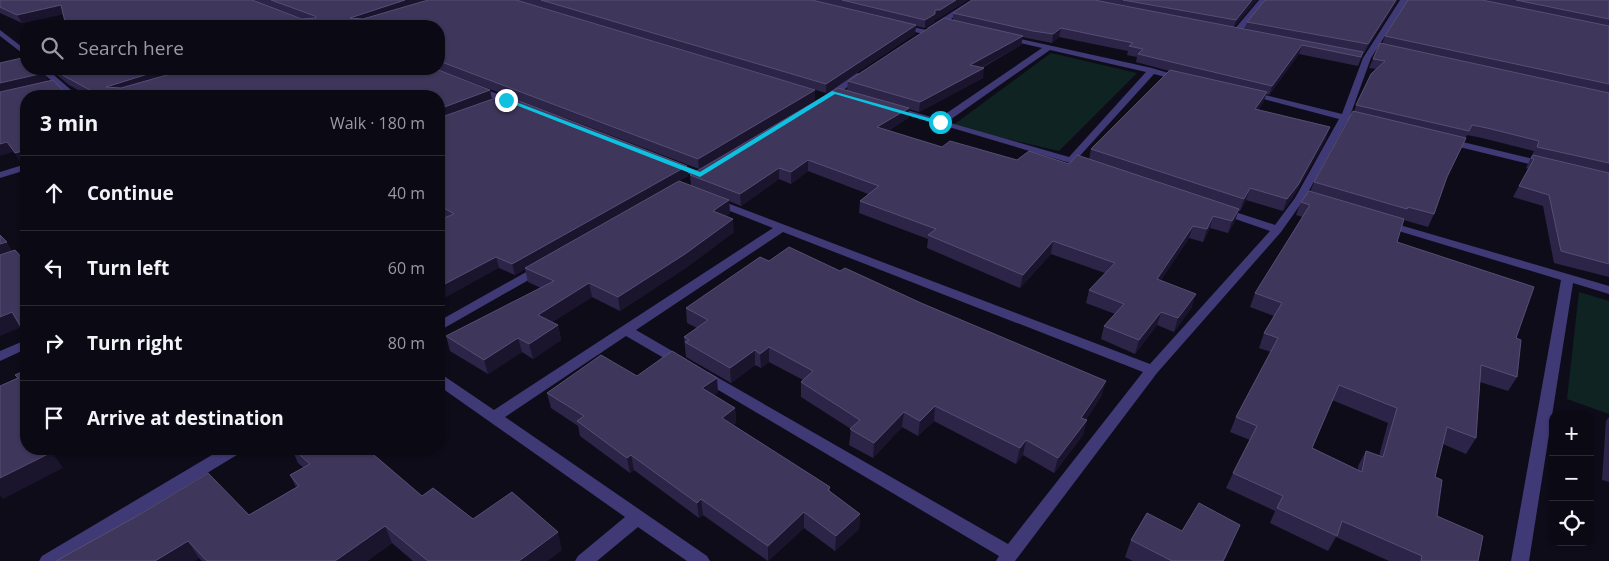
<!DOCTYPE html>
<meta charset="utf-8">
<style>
:root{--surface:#0b0914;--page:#191722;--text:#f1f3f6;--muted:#9a9aa0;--line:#2b2a34}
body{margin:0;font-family:"Open Sans",sans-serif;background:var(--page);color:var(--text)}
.controls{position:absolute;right:15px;bottom:15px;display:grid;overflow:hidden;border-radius:10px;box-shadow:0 1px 4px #0004}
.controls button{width:45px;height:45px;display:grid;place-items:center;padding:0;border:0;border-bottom:1px solid var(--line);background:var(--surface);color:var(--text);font:25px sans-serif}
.stop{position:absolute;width:15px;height:15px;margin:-11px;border:4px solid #0fc1e0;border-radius:50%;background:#fff}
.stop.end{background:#0fc1e0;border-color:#fff;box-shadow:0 1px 5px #0008}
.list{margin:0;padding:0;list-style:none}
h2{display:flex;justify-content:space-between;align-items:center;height:65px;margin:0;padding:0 20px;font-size:21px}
h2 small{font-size:16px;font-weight:400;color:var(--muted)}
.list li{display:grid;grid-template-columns:32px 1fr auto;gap:15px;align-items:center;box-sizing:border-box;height:75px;padding:0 20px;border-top:1px solid var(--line)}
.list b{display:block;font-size:19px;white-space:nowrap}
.list em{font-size:16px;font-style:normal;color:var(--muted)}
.icon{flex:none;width:28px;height:28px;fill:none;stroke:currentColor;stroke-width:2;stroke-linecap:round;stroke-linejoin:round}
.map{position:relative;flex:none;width:1609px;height:561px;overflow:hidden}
.search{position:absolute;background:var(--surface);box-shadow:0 1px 4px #0004;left:20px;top:20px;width:425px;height:55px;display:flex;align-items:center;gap:12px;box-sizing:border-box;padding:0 18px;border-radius:20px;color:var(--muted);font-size:19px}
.panel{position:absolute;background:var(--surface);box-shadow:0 1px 4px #0004;left:20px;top:90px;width:425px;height:365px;border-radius:20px}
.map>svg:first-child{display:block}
.green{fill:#0f2323}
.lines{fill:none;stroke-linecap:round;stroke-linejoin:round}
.minor{fill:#3f3a76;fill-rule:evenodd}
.wall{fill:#2d2548;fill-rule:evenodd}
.shaded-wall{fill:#1a142d}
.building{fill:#3f375b;stroke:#564e74;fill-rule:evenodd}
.route{fill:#0fc1e0}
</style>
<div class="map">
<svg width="1609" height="561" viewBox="0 0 1609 561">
<rect width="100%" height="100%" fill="#0f0c1a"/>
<g class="green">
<path d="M1051 53 1137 73 1059 151 952 126Z"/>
<path d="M1579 292 1609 301V414L1567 399Z"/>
</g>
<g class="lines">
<g class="minor">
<path d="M971 0H980L934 30 927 28Z"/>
<path d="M1259 0H1267L1239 35H1233V31Z"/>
<path d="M1400 0H1408L1371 58 1350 116 1356 119 1351 122 1347 121 1305 198 1281 232 1157 373 1015 561H996L999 556 698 378 696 375 698 372H708L1008 544 1143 372 783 232 636 330 686 359 688 362 686 365H676L626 336 505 417 707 556 710 561H687L638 527 597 561H575L578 556 625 517 439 386V374L444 376 494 410 773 228 710 203 709 201 714 198 1150 364 1270 231 1218 213 1216 211 1218 209H1226L1275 225 1295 198 1339 119 1245 94 1249 91 1342 114 1363 58Z"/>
<path d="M897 24 927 30 928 32 924 34 897 28Z"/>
<path d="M0 30 26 50V56L0 36Z"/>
<path d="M1003 35 1152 68 1185 78 1181 81 1154 74 1077 159 1091 163V167L1087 168 888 109 893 106 938 119 1042 48 1003 39ZM1050 50 1146 72 1069 157 947 122Z"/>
<path d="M38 69H47L78 96H69Z"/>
<path d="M857 73 864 75 831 99H825V95Z"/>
<path d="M476 86 517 101 519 103 511 105 473 91V87Z"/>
<path d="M1446 138 1550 163 1551 165 1546 168 1443 143V139Z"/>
<path d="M672 161 704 173 705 175 700 178 668 166 667 164Z"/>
<path d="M26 164V170L0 178V172Z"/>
<path d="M1386 221 1609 286V294L1573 283 1529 561H1511L1561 280 1382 226 1380 224Z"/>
<path d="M26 254V262L0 271V263Z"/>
<path d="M542 263 548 267 546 270 439 331V321Z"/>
<path d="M26 340V349L0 361V351Z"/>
<path d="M222 449H242L240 453 63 561H39L42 556Z"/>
</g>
</g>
<g class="wall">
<path d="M0 0H968L939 18 935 19 934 22 925 28 916 26 915 34 826 93 548 10 815 100 699 169 437 69H439V26L63 14 22 23 0 13ZM262 4 304 19H302Z"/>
<path d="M972 0H1257L1234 27 1245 29 1247 22 1398 0 1364 53H1363L1358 66 1299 54 1269 95 1266 94 1263 103 1258 110 1326 139 1293 197 1283 211 1246 200 1240 211H1238L1235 221 1228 233 1210 228 1203 242 1189 238 1161 280 1192 307 1174 332 1157 325 1135 354 1101 339 1104 326 1115 314 1086 303 1089 290 1105 273 1051 254 1020 288 927 248 928 239 859 213 860 201 868 194 808 171 791 184 779 179 741 206 729 201 730 213 726 216 734 232 687 267 620 311 592 297 552 322 558 325 561 340 533 359 522 352 488 374 450 351 446 336 541 288 528 282 525 269 515 275 499 268 445 218 439 214V96H89L69 85 50 69H436L490 90 492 100 687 166 688 176 677 182 691 186 690 175 847 90 848 81 953 20V13ZM1022 37 1052 43 1059 37 1128 51 1127 55 1137 57 1136 62 1169 71 1091 149 1089 159 1069 164 1017 160 942 147 888 131 908 118 909 109 919 112 983 78 982 68 1021 45Z"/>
<path d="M1408 0H1609V277L1554 263 1543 206 1513 197 1528 169 1526 168 1534 151 1482 138 1467 135 1447 177 1434 214 1428 227 1404 220 1397 242 1516 338 1517 377 1508 391 1480 382 1476 438 1466 454 1443 444 1435 477 1437 516 1478 561H1389L1336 537 1328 551 1270 523 1275 511 1226 488 1233 473 1250 440 1230 432 1236 417 1271 352 1259 348 1264 333 1274 316 1250 307 1255 293 1303 217 1296 215 1301 202 1310 192 1314 182 1354 112 1356 105 1376 69 1369 68 1373 59 1382 44 1385 36ZM1332 400 1388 423 1379 456 1366 451 1358 466V470L1312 448Z"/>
<path d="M769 261 1102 395 1086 420 1083 435 1054 473 1023 455 1016 464 934 421 918 436 902 427 873 458 849 445 851 429 801 397V382L803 380 769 362 761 368 755 365 731 383 686 357 684 337 697 328 687 323 686 308Z"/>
<path d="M637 376 718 392 714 395 735 408 736 423 733 425 830 487V492L860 514 859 529 835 551 804 528 768 561 703 515 699 518 634 470 630 473 580 436 578 426 551 408 547 393Z"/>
<path d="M1609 417V482L1602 480 1606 421Z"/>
<path d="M292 449H367L422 496 473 519 562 550 547 561H413L392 543 367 561H202L199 558 194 561H56L249 515 296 487 290 475 304 468 298 463Z"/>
<path d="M1182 531 1233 542 1224 561H1133L1125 557 1131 540Z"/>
</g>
<g class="shaded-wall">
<path d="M405 0H432L352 26 350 18Z"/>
<path d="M956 0H968L939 18 935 19 934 22 925 28V20L935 10Z"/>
<path d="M1252 0H1257L1233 29 1236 20Z"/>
<path d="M1396 0H1398L1364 53 1368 44Z"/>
<path d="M61 5 65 14 22 23 17 15Z"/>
<path d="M916 25 915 34 826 93V84Z"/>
<path d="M1061 28 1059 37 1052 43 1053 34Z"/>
<path d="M1023 36 1021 45 969 74 970 65Z"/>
<path d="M1302 45 1299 54 1269 95 1272 86Z"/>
<path d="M984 68 983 78 919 112 920 102Z"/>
<path d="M164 69H198L110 96 106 87Z"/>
<path d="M44 73 49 82 0 94V83Z"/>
<path d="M490 90 492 100 439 120V109Z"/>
<path d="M815 90V100L699 169 698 159Z"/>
<path d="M1267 92 1263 103 1252 120 1255 109Z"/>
<path d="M909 108 908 118 876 138 877 127Z"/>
<path d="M1330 127 1326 139 1293 197 1283 211 1287 199Z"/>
<path d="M7 142 13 152 0 156V144Z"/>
<path d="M26 150V162L21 164 15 153Z"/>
<path d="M808 160V171L791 184V172Z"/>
<path d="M687 166 688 176 526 269 525 268V269L515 275 512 264Z"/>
<path d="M779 168V179L741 206 740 194Z"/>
<path d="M1250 188 1246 200 1240 211 1244 199Z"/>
<path d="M729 200 730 213 714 224 713 211Z"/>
<path d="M1239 209 1235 221 1228 233 1232 221Z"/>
<path d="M1213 216 1210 228 1203 242 1207 229Z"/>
<path d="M733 219 734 232 687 267 620 311 618 297Z"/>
<path d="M1193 226 1189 238 1153 292 1157 279Z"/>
<path d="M1053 241 1051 254 1020 288 1023 275Z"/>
<path d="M7 242 15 256 0 261V244Z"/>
<path d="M496 257 499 268 439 301V287Z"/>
<path d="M589 283 592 297 541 329 538 315Z"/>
<path d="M1196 294 1192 307 1174 332 1178 318Z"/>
<path d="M12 312 22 327 0 336V317Z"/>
<path d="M1161 312 1157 325 1135 354 1139 340Z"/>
<path d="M558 325 561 340 533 359 529 344Z"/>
<path d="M518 338 522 352 488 374 484 360Z"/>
<path d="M769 347V362L761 368 760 354Z"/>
<path d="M755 350V365L731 383 730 368Z"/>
<path d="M717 378 718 392 704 403 702 388Z"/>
<path d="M1106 381 1102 395 1079 431 1087 420 1083 435 1054 473 1058 458 1081 418Z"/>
<path d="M935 406 934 421 918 436 920 421Z"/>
<path d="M735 408 736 423 723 433 722 418Z"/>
<path d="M904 412 902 427 873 458 874 443Z"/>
<path d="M1026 440 1023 455 1016 464 1020 448Z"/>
<path d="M52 452 63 468 3 499 0 495V478Z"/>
<path d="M631 455 634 470 630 473 627 458Z"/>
<path d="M701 499 703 515 699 518 697 503Z"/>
<path d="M804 512V528L768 561V546Z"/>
<path d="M860 514 859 529 835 551 836 536Z"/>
<path d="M385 526 392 543 367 561H335Z"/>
<path d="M558 532 562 550 547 561H519Z"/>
<path d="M188 541 199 558 194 561H155Z"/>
</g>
<g class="building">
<path d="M0 0H252L302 19 316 18 315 16 271 0H405L350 18 363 19 428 0H516L815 90 698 159 439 61V26H66L61 5 17 15 0 7Z"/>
<path d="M541 0H812L916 25 826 84Z"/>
<path d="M842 0H956L940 10H935V14L925 20Z"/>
<path d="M972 0H1094L1363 52 1361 57 1302 45 1272 86 1138 54 1143 49 1129 46 1133 43 1061 28 1053 34 1033 31 953 13Z"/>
<path d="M1123 0H1252L1236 20Z"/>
<path d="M1265 0H1396L1368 44 1247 22Z"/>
<path d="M1408 0H1482L1609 26V84L1385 36Z"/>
<path d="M1516 0H1609V19Z"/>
<path d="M944 18 1023 36 970 65 984 68 920 102 848 81Z"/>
<path d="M1380 43 1609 93V163L1537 147 1539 141 1487 128 1472 125 1469 131 1356 105 1371 74 1385 61 1373 59Z"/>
<path d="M26 57V69H40L44 73 0 83V63Z"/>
<path d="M55 69H164L106 87 121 88 188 69H436L490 90 439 109V96H101L64 76Z"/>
<path d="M1170 70 1267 92 1255 109 1330 127 1298 185 1287 199 1250 188 1244 199 1091 149Z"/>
<path d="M53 80 68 96H26V150L15 153 7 142 0 144V92Z"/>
<path d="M838 88 909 108 877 127 942 147 950 141 1017 160 1029 151 1069 164 1077 155 1239 209 1232 221 1213 216 1207 229 1193 226 1157 279 1196 294 1178 318 1161 312 1139 340 1104 326 1124 304 1089 290 1115 263 1053 241 1023 275 928 235 936 229 860 201 879 186 808 160 791 172 779 168 740 194 690 175Z"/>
<path d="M504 95 687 166 512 264 496 257 439 287V220L454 214 439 205V118Z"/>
<path d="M1353 111 1466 138 1447 177 1434 214 1408 207 1407 209 1314 182Z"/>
<path d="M1533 155 1609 173V264L1561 251 1549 195 1519 186 1534 159 1531 158Z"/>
<path d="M679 181 729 200 713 211 733 219 685 254 618 297 589 283 538 315 558 325 529 344 518 338 484 360 446 336 554 281 525 268Z"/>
<path d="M1309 191 1404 219 1397 242 1534 287 1516 338 1521 340 1517 377 1481 365 1476 438 1447 427 1435 477 1442 480 1437 516 1483 536 1478 561H1421L1422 556 1342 521 1337 536 1277 508 1283 496 1233 473 1257 426 1236 417 1278 338 1264 333 1282 303 1255 293 1310 205 1301 202ZM1339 385 1397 408 1383 457 1366 451 1362 472 1312 448Z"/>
<path d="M0 235 7 242 0 244Z"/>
<path d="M789 247 840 271 845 268 921 303 1106 381 1081 418 1087 420 1058 458 1026 440 1020 448 935 406 920 421 904 412 874 443 850 429 860 420 801 382 813 371 769 347 760 354 755 350 730 368 685 342 689 340 684 337 708 320 686 308 760 257 769 261Z"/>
<path d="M15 250 26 262V336L12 312 0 317V255Z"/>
<path d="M672 351 717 378 702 388 735 408 722 418 830 487 828 490 860 514 836 536 804 512 768 546 701 499 697 503 631 455 627 458 577 421 584 416 547 393 601 355 637 376Z"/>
<path d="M26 370V419H25L26 421V449H49L52 452 0 478V386L18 378 15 375Z"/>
<path d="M293 449H367L422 496 433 488 473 519 512 492 558 532 519 561H428L385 526 335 561H207L188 541 155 561H56L137 516 208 473 249 515 299 486 290 475 310 464Z"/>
<path d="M1199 503 1240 525 1223 561H1172L1131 540 1147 513 1182 531Z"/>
</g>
<path class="route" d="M832 91 943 122 937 124 835 94 700 177 503 100 508 99 700 172Z"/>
</svg>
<div class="controls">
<button>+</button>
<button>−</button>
<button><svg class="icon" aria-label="locate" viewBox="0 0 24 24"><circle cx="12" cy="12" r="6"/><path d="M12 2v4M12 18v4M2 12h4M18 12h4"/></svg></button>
</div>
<div class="stop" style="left:940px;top:122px"></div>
<div class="stop end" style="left:506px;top:100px"></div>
<div class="search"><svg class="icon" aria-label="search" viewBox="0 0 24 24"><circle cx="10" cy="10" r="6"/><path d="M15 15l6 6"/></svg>Search here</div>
<section class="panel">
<h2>3 min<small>Walk · 180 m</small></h2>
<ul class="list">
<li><svg class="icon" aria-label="ahead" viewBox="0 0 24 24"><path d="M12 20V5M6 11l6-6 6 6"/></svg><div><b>Continue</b></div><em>40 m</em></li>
<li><svg class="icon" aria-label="left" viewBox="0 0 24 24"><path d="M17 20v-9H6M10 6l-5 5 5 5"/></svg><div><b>Turn left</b></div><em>60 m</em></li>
<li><svg class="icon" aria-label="right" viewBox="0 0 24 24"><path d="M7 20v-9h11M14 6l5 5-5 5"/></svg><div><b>Turn right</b></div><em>80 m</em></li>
<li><svg class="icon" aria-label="arrive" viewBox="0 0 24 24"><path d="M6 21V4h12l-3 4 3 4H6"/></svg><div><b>Arrive at destination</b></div></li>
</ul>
</section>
</div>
